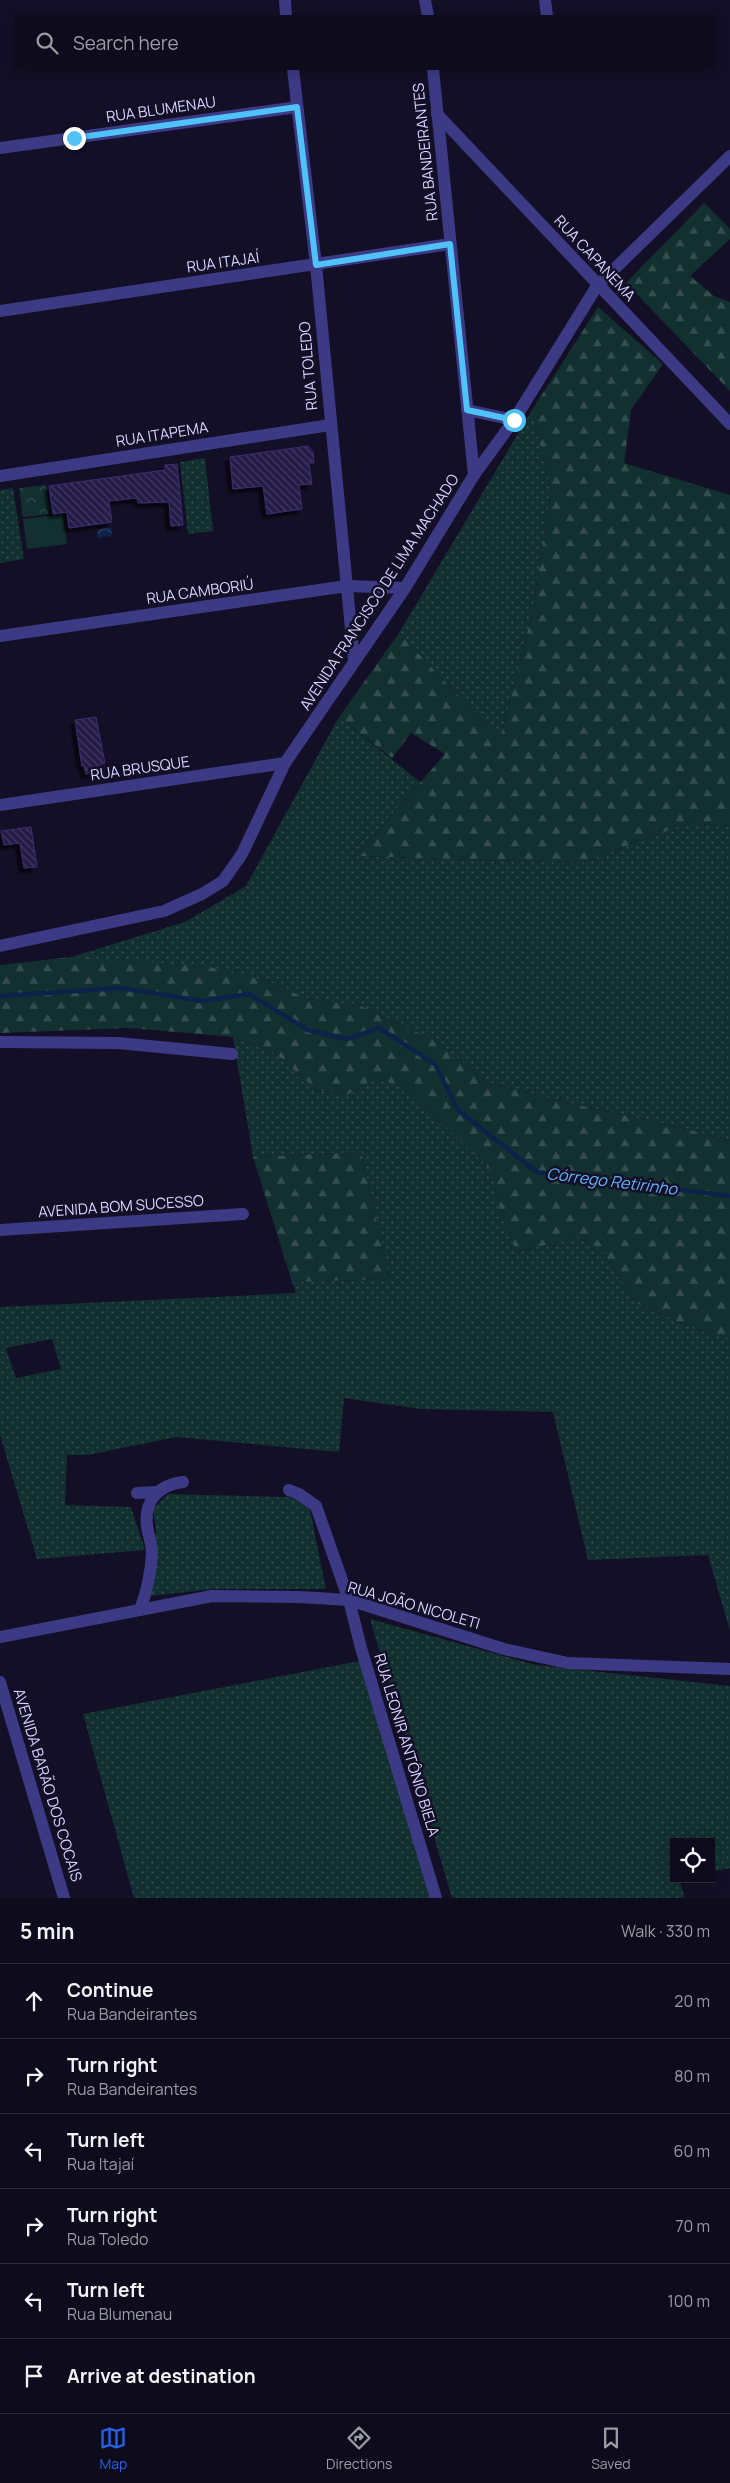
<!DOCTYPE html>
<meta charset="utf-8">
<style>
:root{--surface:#0e0b1c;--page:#171425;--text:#f1f3f6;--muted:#9b9ba3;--line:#2e2b3b;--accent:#2563eb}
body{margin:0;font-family:Manrope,sans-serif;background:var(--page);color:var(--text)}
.controls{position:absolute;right:15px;bottom:15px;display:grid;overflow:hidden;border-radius:0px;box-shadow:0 2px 12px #0003}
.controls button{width:45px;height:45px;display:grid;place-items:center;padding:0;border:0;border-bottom:1px solid var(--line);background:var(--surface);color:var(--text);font:25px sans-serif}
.stop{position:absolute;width:15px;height:15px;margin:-11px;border:4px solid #4fc3f7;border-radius:50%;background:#fff}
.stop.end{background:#4fc3f7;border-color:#fff;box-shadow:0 1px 5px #0008}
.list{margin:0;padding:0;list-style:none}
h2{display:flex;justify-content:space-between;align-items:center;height:65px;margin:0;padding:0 20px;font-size:21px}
h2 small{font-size:16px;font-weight:400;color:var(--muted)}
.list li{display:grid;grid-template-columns:32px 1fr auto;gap:15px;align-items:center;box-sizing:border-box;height:75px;padding:0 20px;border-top:1px solid var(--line)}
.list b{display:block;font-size:19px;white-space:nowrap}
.list p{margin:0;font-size:16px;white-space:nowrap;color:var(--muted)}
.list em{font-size:16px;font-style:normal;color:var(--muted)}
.icon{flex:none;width:28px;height:28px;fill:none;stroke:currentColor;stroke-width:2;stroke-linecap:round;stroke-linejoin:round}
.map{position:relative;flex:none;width:730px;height:1898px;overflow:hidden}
.search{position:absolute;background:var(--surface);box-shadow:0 2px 12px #0003;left:15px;right:15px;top:15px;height:55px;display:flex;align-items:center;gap:12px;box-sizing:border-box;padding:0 18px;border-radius:0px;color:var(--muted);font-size:19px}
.sheet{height:515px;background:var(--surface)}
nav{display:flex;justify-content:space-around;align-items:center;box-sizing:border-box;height:70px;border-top:1px solid var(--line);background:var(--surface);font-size:14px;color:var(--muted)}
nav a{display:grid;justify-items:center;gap:2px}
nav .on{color:var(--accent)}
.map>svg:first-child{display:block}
.grass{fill:url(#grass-dots);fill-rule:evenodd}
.forest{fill:url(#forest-firs)}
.park{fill:url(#park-crowns)}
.pitch{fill:#12302f}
.water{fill:url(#water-waves)}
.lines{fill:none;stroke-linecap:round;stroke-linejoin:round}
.stream{stroke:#0c2248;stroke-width:4.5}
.building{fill:url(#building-back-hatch);stroke:#3b2d73;filter:url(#shadow)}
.minor{stroke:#3d3a85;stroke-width:12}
.route{stroke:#4fc3f7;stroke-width:6}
.labels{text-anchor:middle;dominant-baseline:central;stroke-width:5;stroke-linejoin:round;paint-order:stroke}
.street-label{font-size:15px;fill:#d9d4ff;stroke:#130f26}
.water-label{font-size:16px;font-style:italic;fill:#62b6ff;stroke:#130f26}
</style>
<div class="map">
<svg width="730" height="1898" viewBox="0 0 730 1898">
<defs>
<pattern id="grass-dots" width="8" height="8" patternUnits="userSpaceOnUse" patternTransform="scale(1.25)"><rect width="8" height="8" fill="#12302f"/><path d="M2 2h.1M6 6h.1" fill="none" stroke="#344d4e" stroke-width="1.8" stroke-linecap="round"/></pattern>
<pattern id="forest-firs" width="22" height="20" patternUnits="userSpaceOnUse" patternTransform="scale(1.25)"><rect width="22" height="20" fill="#12302f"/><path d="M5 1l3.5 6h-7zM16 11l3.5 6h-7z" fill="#344d4e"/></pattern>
<pattern id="park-crowns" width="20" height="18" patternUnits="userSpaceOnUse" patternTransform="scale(1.25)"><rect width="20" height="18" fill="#12302f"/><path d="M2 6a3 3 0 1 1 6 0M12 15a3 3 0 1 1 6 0" fill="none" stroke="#344d4e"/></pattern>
<pattern id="water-waves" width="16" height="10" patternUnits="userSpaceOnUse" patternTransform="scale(1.25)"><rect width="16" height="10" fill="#0c2248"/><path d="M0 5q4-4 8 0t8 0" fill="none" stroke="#2f4163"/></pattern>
<pattern id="building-back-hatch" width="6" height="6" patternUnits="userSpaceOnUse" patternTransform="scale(1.25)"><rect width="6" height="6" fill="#241b47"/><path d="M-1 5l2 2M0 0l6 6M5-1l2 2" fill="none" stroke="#433b63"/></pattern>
<filter id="shadow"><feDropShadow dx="-4.5" dy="4.5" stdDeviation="1" flood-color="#0009"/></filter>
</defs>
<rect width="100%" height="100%" fill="#130f26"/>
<g class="grass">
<path d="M532 410 551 491 532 614 500 740 399 633Z"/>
<path d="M205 458 213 531 188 534 180 462Z"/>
<path d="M13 488 24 559 0 563V490Z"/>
<path d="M339 717 420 782 356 856 581 863 688 823 730 827V1141L687 1129 551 1099 486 1082 438 1042 361 1006 308 999 268 981 71 957 185 922 246 886Z"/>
<path d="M233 1037 275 1053 317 1090 347 1095 375 1079 404 1086 492 1171 498 1203 516 1252 579 1237 601 1250 636 1303 692 1328 730 1338V1631L708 1555 588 1560 553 1412 421 1409 344 1398 339 1452 176 1437 88 1455H67L65 1505 131 1507 145 1550 37 1559 0 1435V1307L296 1293 292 1282 390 1279 361 1152 253 1157ZM52 1339 61 1369 16 1378 6 1348Z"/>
<path d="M168 1494 287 1497 298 1500 310 1510 326 1589H213L150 1596 156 1530 153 1509Z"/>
<path d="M370 1619 536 1665 730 1686V1868L711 1872V1842H674V1879H679L685 1898H452Z"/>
<path d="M360 1661 431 1898H134L83 1714Z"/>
</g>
<g class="forest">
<path d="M704 203 730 229V239L690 276 714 296 730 302V391L626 283Z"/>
<path d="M598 307 663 364 631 410 624 463 730 495V827L688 823 581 863 356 856 445 754 411 733 392 758 339 717 399 633 500 740 532 614 551 491 532 410Z"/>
<path d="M71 957 205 966 268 981 308 999 361 1006 438 1042 486 1082 551 1099 687 1129 730 1141V1338L692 1328 636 1303 601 1250 579 1237 516 1252 498 1203 492 1171 404 1086 375 1079 347 1095 317 1090 275 1053 233 1037 129 1028 0 1033V965Z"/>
<path d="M361 1152 390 1279 292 1282 253 1157Z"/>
</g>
<path class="park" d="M46 485 50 514 23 517 19 488Z"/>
<path class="pitch" d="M63 514 67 544 27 549 23 519Z"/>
<path class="water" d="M111 527 112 536 98 538 97 530Z"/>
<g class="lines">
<path class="stream" d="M0 996 121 988 202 1001 249 994 308 1030 347 1039 379 1028 435 1064 458 1110 537 1172 730 1196"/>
</g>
<g class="building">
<path d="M308 446 313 452 314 463H309L312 484 299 485 302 509 267 514 263 486 233 489 230 457Z"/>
<path d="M177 464 183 525 171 526 169 502 138 503 137 498 109 501 112 522 69 528 67 512 53 514 49 486 165 470V465Z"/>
<path d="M96 717 105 763 101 764 102 772 86 774 84 766H82L75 720Z"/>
<path d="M31 827 37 867 24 868 20 843 4 845 1 831Z"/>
</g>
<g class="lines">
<g class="minor">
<path d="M285 0 286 16"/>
<path d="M425 0 428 16"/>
<path d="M545 0 547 16"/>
<path d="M293 69 316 265 354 660"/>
<path d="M433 69 474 475"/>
<path d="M437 114 730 424"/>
<path d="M0 148 297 107"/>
<path d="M0 311 450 244"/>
<path d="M467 410 514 420"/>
<path d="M0 476 330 425"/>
<path d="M0 636 347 586 405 588"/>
<path d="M0 805 285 763"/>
<path d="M0 946 164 911 202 894 223 881 242 854 285 763 405 588 474 475 514 420 597 286 730 156"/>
<path d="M0 1042 118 1043 232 1054"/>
<path d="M0 1230 243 1214"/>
<path d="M289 1490 299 1494 316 1506 349 1600 361 1648 436 1898"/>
<path d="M137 1493 156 1492"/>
<path d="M140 1610C147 1591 151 1573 152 1553 152 1544 148 1535 147 1526 144 1501 158 1485 183 1482"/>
<path d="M0 1637 212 1596 299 1597 349 1600 504 1649 568 1663 730 1669"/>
<path d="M0 1682 64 1898"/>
</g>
</g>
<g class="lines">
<path class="route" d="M74 138 297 107 316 265 450 244 467 410 514 420"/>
</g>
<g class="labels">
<g class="street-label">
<text transform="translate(161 109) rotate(-8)">RUA BLUMENAU</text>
<text transform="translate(425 152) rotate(-96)">RUA BANDEIRANTES</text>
<text transform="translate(595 258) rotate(47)">RUA CAPANEMA</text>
<text transform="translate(223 262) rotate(-8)">RUA ITAJAÍ</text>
<text transform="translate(308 366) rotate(-95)">RUA TOLEDO</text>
<text transform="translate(162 434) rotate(-9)">RUA ITAPEMA</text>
<text transform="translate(200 591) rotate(-8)">RUA CAMBORIÚ</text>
<text transform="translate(379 592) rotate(-57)">AVENIDA FRANCISCO DE LIMA MACHADO</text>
<text transform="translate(140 768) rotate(-8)">RUA BRUSQUE</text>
<text transform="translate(121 1206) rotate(-4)">AVENIDA BOM SUCESSO</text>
<text transform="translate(414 1605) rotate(16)">RUA JOÃO NICOLETI</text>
<text transform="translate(407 1745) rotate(73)">RUA LEONIR ANTÔNIO BIELA</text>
<text transform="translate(48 1785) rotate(73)">AVENIDA BARÃO DOS COCAIS</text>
</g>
<g class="water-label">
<text transform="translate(612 1181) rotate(7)">Córrego Retirinho</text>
</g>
</g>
</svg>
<div class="controls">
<button><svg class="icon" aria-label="locate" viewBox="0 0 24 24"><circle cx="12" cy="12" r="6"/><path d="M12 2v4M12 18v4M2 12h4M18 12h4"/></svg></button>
</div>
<div class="stop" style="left:514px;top:420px"></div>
<div class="stop end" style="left:74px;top:138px"></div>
<div class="search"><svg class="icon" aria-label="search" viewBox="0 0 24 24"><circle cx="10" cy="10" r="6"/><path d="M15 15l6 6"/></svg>Search here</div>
</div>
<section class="sheet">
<h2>5 min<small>Walk · 330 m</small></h2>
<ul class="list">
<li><svg class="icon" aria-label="ahead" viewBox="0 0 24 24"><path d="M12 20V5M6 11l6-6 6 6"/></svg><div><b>Continue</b><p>Rua Bandeirantes</p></div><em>20 m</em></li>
<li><svg class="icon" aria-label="right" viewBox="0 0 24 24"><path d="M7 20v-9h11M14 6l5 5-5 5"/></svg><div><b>Turn right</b><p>Rua Bandeirantes</p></div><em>80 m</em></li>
<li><svg class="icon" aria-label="left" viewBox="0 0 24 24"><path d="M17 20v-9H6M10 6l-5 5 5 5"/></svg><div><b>Turn left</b><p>Rua Itajaí</p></div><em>60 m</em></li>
<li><svg class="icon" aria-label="right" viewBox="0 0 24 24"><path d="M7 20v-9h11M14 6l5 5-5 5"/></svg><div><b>Turn right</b><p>Rua Toledo</p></div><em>70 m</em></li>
<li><svg class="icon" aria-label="left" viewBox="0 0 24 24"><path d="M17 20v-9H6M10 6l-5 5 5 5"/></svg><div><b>Turn left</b><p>Rua Blumenau</p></div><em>100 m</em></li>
<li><svg class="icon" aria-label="arrive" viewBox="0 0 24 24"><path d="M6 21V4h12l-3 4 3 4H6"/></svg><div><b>Arrive at destination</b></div></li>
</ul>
</section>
<nav>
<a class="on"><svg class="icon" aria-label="map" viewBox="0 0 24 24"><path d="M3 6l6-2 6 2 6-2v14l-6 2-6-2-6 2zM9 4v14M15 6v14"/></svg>Map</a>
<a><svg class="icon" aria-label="directions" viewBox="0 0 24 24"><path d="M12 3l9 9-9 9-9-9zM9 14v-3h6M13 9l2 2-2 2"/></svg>Directions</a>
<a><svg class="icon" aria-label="saved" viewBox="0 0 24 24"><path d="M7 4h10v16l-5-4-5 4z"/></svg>Saved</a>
</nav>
